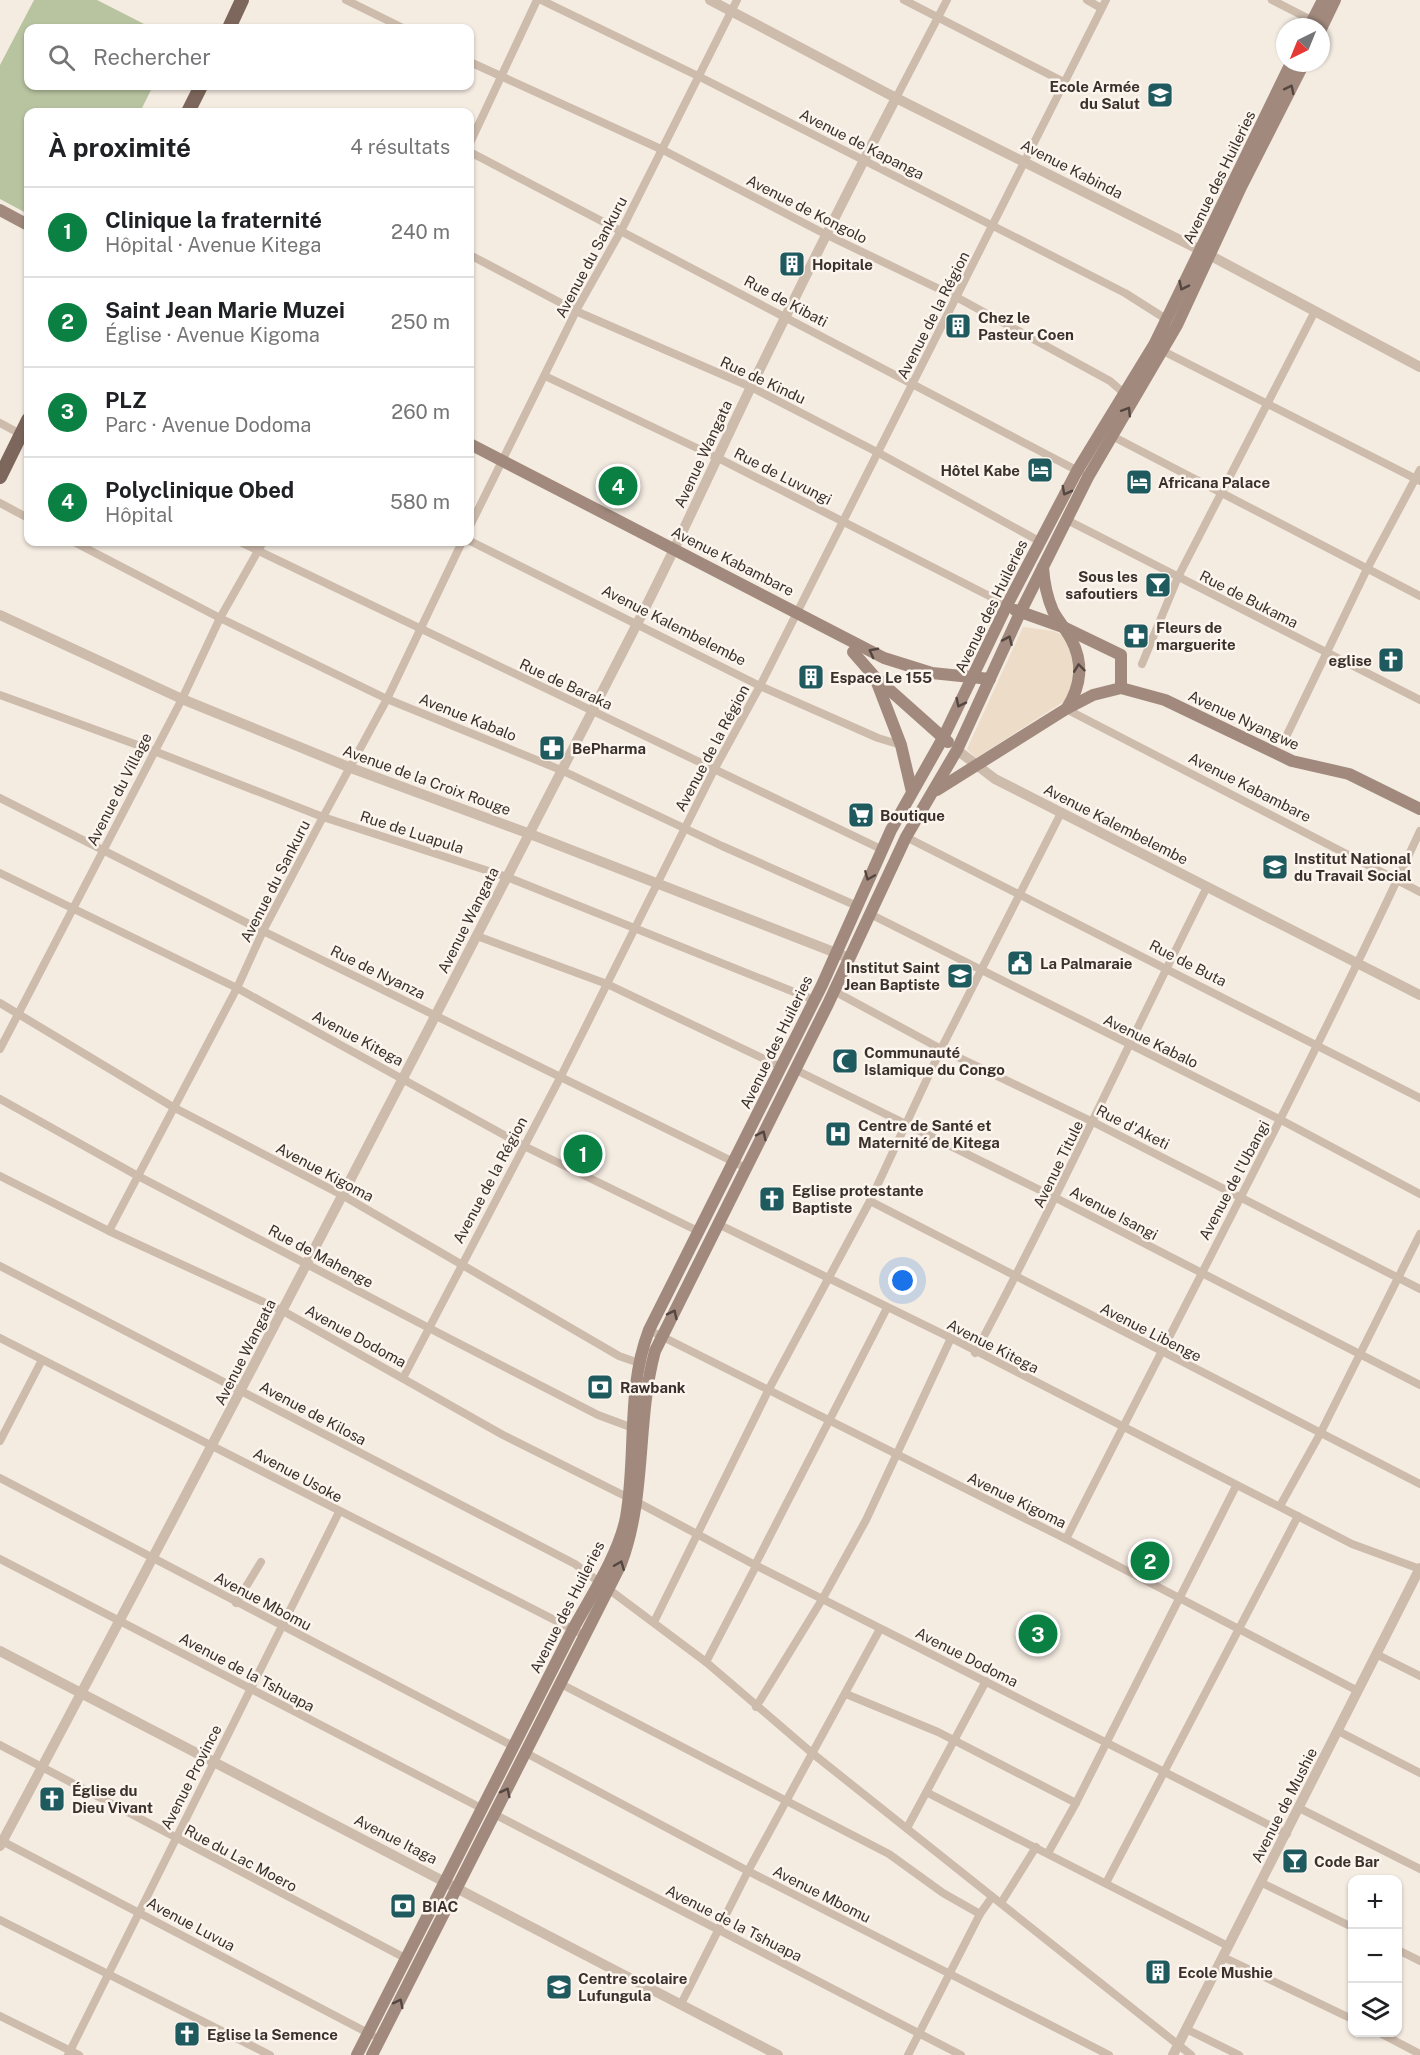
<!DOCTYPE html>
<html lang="fr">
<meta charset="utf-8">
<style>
:root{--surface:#fff;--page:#f6f6f6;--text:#202124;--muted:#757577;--line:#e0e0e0;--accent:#0b8043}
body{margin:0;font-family:"Public Sans",sans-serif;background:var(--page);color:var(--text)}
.controls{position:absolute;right:18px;bottom:18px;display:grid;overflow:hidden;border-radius:12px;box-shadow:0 2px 4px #0004}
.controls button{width:54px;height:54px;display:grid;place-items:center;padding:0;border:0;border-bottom:2px solid var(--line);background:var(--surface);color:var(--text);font:30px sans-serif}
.compass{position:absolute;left:1276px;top:18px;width:54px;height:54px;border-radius:50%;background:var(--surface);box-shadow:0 2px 4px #0004;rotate:223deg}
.you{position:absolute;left:903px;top:1281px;width:21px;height:21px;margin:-15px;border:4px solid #fff;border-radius:50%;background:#1a73e8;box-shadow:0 0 0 9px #1a73e833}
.badge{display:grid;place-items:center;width:39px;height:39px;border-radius:50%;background:var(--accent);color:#fff;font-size:20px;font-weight:700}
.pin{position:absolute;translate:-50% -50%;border:3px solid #fff;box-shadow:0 2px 6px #0006}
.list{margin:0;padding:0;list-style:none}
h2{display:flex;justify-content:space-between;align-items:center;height:78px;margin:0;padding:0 24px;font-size:26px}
h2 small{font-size:20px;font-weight:400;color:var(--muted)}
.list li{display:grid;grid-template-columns:39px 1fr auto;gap:18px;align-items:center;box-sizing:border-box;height:90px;padding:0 24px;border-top:2px solid var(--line)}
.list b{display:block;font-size:22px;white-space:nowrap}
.list p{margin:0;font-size:20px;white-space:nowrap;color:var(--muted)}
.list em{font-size:20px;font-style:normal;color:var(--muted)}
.icon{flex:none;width:33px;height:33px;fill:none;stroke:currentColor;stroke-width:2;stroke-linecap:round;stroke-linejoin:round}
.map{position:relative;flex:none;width:1420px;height:2055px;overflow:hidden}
.search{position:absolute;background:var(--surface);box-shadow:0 2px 4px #0004;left:24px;top:24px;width:450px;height:66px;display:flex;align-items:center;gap:15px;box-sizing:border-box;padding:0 21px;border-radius:12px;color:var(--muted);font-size:22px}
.panel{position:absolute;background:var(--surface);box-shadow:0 2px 4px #0004;left:24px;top:108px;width:450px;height:438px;border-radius:12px}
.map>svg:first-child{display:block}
.green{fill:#b8c4a0}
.plaza{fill:#ecdcc8}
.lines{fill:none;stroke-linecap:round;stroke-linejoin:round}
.minor{stroke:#cdbbac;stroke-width:8}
.tertiary{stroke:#cdbbac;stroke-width:10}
.secondary{stroke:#a18a7d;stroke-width:12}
.primary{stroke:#7d675c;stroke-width:14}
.oneway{stroke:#544640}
.labels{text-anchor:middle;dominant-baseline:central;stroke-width:5;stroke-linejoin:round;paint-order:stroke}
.poi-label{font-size:15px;font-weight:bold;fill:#3b302b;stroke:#fbf5ee;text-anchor:start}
.street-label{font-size:15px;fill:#3b302b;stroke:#fbf5ee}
</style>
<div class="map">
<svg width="1420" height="2055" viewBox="0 0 1420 2055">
<rect width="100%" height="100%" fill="#f4ebe1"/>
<path class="green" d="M34 0H97L152 28H28V86H153L140 112H28V214L0 199V65Z"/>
<path class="plaza" d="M1023 627 1053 631 1071 638 1077 693 976 758 967 749Z"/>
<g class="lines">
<g class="minor">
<path d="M346 0 403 28"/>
<path d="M541 0 698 76 1125 293 1166 319"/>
<path d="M904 0 1064 82"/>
<path d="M1087 0 1101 8"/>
<path d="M1272 0 1317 23"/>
<path d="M470 62 663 150 827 235 958 298 1110 381 1125 394"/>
<path d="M896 98 947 0"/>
<path d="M470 143 537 0"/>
<path d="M470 152 1080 472"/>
<path d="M470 255 578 312 751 387 877 452 1039 541"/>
<path d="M1163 351 1420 481"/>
<path d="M545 376 718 458 1007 605"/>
<path d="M0 423 28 438"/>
<path d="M1112 436 1420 596"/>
<path d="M0 503 28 518"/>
<path d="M1067 520 1420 700"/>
<path d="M470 526 578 307 622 229 737 0"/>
<path d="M470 541 760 686 878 738 901 745"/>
<path d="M74 542 220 618 387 699 561 770 722 846 857 906"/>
<path d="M240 542 881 849"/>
<path d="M1142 664 1178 577 1314 313"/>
<path d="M0 695 154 751 323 817 507 877 814 1000"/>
<path d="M1066 709 1420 892"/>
<path d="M1284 741 1367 569 1420 470"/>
<path d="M0 798 263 931 746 1168"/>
<path d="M906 837 1420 1098"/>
<path d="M0 873 237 988 524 1146 700 1232"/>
<path d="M870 914 1281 1120 1420 1194"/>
<path d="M477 936 607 984 781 1067"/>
<path d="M834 991 941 1049 1093 1122 1420 1289"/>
<path d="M0 1003 173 1107 342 1195 619 1356 639 1363"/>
<path d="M0 1049 182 699 220 618 263 542"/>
<path d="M794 1069 1056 1198 1420 1385"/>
<path d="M0 1099 138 1176 429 1328 598 1415 633 1428"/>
<path d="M0 1176 109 1231 283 1311 503 1435 629 1498"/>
<path d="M870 1201 1420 1484"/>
<path d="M718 1224 951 1338 1352 1544 1420 1569"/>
<path d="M109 1231 237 988 263 931 323 817 387 699 462 542"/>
<path d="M0 1266 575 1564 706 1662 812 1753 1191 2055"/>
<path d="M649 1330 1066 1539 1358 1691"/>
<path d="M0 1338 584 1635"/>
<path d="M975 1353C1057 1200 1129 1042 1207 887"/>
<path d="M403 1378 561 1076 714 770 760 686 1106 0"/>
<path d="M0 1441 42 1360"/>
<path d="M0 1478 513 1746"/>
<path d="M637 1502 755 1565 1287 1834"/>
<path d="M1280 1506 1320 1434 1420 1234"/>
<path d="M1066 1539C1185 1304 1309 1071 1420 831"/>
<path d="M0 1559 483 1809"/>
<path d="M755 1565 887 1308"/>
<path d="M236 1603 261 1562"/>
<path d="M654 1622 769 1389 870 1201 941 1049 1061 813"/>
<path d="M1376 1654 1420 1676"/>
<path d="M706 1662 756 1566"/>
<path d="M561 1684 889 1854 943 1893 980 1914"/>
<path d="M846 1694 938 1732 1076 1803"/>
<path d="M756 1707 823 1598 866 1520 951 1338"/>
<path d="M1338 1731 1420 1773"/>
<path d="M0 1745 407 1959"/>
<path d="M526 1753 748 1871 1109 2055"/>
<path d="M928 1793 1228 1946"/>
<path d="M1299 1808 1420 1869"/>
<path d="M494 1814 961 2055"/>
<path d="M907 1828 986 1681"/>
<path d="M0 1840 372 2035"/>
<path d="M1048 1853 1076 1803 1236 1486"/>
<path d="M1106 1883 1298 1516"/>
<path d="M1262 1883 1352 1927"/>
<path d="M1001 1903 1036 1847"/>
<path d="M0 1920 270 2055"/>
<path d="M1398 1950 1420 1961"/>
<path d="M1223 1957 1352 2019"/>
<path d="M681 2004 748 1871 880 1629"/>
<path d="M0 2016 79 2055"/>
<path d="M1186 2029 1239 2055"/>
<path d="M1378 2032 1420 2054"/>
<path d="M68 2055 339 1512"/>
<path d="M908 2055 980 1914 992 1897"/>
</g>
<g class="tertiary">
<path d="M710 0 896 98 1200 250 1420 367"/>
<path d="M0 615 182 699 351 768 530 834 849 958"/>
<path d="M957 750 995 779 1420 995"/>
<path d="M0 1651 778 2055"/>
<path d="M0 1846C217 1439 429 1030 639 620 678 544 713 466 750 389 798 291 846 194 896 98"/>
<path d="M1173 2055 1420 1568"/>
</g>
<g class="secondary">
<path d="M1309 27 1323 0"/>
<path d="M1321 29 1335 0"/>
<path d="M0 210 28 225"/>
<path d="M470 444 884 658 932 673 990 679"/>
<path d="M1043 567C1044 583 1047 597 1053 611 1058 621 1066 629 1071 639 1084 663 1081 686 1067 708"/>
<path d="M1015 610 1063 627 1121 655V688"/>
<path d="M853 652 874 676 948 742"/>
<path d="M876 680 901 745 912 792"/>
<path d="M937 790 1066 709 1093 695 1121 688 1165 700 1292 761 1349 774 1420 809"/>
<path d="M357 2055 573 1629C591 1596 619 1554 626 1517 637 1455 626 1390 649 1330L822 985 891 830 943 738 1007 605 1077 471 1154 345 1291 63"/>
<path d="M372 2055 621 1564C647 1495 636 1421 655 1351L828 1004 906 837 957 750 1020 613 1088 477 1177 325 1241 187 1304 63"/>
</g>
<g class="primary">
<path d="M229 28 242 0"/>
<path d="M188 112 201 86"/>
<path d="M0 477 28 420"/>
</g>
</g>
<defs><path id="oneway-chevron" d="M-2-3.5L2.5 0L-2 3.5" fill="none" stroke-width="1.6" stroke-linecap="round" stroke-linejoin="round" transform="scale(1.5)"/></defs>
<g class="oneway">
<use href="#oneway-chevron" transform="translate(1290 89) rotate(-63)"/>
<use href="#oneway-chevron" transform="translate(1183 286) rotate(116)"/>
<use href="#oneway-chevron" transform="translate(1127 411) rotate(-58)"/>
<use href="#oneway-chevron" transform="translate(1066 491) rotate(118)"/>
<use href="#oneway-chevron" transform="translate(1008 640) rotate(-66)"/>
<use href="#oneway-chevron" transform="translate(873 652) rotate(-152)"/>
<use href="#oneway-chevron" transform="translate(1079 668) rotate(-97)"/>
<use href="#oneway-chevron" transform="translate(960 703) rotate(116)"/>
<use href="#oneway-chevron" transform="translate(869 876) rotate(113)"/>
<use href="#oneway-chevron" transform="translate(762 1135) rotate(-64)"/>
<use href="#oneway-chevron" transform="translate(673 1314) rotate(-64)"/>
<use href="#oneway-chevron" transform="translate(620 1565) rotate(-68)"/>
<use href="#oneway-chevron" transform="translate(506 1792) rotate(-63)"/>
<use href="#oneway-chevron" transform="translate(399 2003) rotate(-63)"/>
</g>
<defs>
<symbol id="school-square" viewBox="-11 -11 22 22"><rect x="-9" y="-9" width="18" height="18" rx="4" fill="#1f5a5e" stroke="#fbf5ee"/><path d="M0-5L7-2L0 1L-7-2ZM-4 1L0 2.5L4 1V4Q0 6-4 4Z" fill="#fff"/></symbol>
<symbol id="building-square" viewBox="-11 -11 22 22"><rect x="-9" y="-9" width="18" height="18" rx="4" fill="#1f5a5e" stroke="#fbf5ee"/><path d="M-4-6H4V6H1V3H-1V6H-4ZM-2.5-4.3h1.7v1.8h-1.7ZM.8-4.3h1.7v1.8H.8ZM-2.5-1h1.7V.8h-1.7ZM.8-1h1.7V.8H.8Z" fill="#fff"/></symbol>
<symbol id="hotel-square" viewBox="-11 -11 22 22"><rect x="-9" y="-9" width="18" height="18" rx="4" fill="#1f5a5e" stroke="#fbf5ee"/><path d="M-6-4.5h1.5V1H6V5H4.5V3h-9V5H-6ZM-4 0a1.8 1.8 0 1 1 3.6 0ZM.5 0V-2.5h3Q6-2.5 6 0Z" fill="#fff"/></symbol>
<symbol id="bar-square" viewBox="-11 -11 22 22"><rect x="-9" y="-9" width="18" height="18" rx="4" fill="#1f5a5e" stroke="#fbf5ee"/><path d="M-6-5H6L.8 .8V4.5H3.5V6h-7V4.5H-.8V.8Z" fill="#fff"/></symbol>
<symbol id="pharmacy-square" viewBox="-11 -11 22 22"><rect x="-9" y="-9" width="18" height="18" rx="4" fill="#1f5a5e" stroke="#fbf5ee"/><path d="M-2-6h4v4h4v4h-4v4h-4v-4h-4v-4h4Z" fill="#fff"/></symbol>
<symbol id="church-square" viewBox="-11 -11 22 22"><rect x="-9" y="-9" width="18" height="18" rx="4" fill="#1f5a5e" stroke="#fbf5ee"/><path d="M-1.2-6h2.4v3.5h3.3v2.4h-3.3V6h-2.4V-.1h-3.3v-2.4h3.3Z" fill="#fff"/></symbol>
<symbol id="supermarket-square" viewBox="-11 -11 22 22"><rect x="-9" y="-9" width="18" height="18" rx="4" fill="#1f5a5e" stroke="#fbf5ee"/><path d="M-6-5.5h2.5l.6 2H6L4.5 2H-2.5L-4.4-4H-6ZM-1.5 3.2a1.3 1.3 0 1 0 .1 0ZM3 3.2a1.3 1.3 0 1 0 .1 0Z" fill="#fff"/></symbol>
<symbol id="university-square" viewBox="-11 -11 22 22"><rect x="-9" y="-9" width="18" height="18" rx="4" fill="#1f5a5e" stroke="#fbf5ee"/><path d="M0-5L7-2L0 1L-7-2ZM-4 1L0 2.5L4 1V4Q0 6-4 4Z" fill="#fff"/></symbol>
<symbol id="civic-square" viewBox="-11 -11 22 22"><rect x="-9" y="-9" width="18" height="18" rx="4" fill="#1f5a5e" stroke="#fbf5ee"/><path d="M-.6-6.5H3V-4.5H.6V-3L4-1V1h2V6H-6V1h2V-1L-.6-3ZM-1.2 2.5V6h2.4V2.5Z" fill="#fff"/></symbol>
<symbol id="mosque-square" viewBox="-11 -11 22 22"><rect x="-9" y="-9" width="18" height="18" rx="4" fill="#1f5a5e" stroke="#fbf5ee"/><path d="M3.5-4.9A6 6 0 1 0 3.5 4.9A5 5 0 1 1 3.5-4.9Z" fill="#fff"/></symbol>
<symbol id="hospital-square" viewBox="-11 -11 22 22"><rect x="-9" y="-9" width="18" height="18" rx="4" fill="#1f5a5e" stroke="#fbf5ee"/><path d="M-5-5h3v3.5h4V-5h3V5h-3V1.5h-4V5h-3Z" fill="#fff"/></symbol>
<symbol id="bank-square" viewBox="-11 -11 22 22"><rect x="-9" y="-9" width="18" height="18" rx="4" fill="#1f5a5e" stroke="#fbf5ee"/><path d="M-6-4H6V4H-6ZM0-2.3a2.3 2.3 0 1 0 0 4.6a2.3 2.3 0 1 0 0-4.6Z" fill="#fff"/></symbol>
</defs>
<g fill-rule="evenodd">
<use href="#school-square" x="1145" y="80" width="30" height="30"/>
<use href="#building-square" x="777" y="249" width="30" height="30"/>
<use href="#building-square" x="943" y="311" width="30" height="30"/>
<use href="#hotel-square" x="1025" y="455" width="30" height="30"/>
<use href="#hotel-square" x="1124" y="467" width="30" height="30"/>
<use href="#bar-square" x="1143" y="570" width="30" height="30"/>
<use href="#pharmacy-square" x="1121" y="621" width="30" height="30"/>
<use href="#church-square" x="1376" y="645" width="30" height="30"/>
<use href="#building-square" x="796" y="662" width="30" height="30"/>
<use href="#pharmacy-square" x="537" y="733" width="30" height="30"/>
<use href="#supermarket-square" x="846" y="800" width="30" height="30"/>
<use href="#university-square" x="1260" y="852" width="30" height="30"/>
<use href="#civic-square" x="1005" y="948" width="30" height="30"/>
<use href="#school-square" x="945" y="961" width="30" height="30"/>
<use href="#mosque-square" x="830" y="1046" width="30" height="30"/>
<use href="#hospital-square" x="823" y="1119" width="30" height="30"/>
<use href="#church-square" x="757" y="1184" width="30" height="30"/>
<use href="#bank-square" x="585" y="1372" width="30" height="30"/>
<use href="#church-square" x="37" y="1784" width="30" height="30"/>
<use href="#bar-square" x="1280" y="1846" width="30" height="30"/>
<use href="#bank-square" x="388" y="1891" width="30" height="30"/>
<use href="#building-square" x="1143" y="1957" width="30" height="30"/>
<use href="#school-square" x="544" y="1972" width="30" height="30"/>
<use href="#church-square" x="172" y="2019" width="30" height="30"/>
</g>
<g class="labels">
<g class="poi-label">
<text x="1140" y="86" text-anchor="end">Ecole Armée<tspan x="1140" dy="17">du Salut</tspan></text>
<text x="812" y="264">Hopitale</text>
<text x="978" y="317">Chez le<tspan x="978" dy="17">Pasteur Coen</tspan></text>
<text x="1020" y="470" text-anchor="end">Hôtel Kabe</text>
<text x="1158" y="482">Africana Palace</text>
<text x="1138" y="576" text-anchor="end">Sous les<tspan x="1138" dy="17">safoutiers</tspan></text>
<text x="1156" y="627">Fleurs de<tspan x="1156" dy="17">marguerite</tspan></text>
<text x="1372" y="660" text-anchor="end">eglise</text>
<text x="830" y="677">Espace Le 155</text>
<text x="572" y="748">BePharma</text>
<text x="880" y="815">Boutique</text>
<text x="1294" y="858">Institut National<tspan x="1294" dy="17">du Travail Social</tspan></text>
<text x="1040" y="963">La Palmaraie</text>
<text x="940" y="967" text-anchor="end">Institut Saint<tspan x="940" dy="17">Jean Baptiste</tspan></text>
<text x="864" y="1052">Communauté<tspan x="864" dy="17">Islamique du Congo</tspan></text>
<text x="858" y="1125">Centre de Santé et<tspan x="858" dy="17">Maternité de Kitega</tspan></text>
<text x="792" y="1190">Eglise protestante<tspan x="792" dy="17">Baptiste</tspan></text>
<text x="620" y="1387">Rawbank</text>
<text x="72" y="1790">Église du<tspan x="72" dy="17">Dieu Vivant</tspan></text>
<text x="1314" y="1861">Code Bar</text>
<text x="422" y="1906">BIAC</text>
<text x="1178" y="1972">Ecole Mushie</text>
<text x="578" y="1978">Centre scolaire<tspan x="578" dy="17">Lufungula</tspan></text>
<text x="207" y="2034">Eglise la Semence</text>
</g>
<g class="street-label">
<text transform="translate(862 144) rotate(27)">Avenue de Kapanga</text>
<text transform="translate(1072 169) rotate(27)">Avenue Kabinda</text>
<text transform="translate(1219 177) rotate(-64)">Avenue des Huileries</text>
<text transform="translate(807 209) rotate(27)">Avenue de Kongolo</text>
<text transform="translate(591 257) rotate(-62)">Avenue du Sankuru</text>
<text transform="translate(786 301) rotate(28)">Rue de Kibati</text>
<text transform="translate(933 315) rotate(-63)">Avenue de la Région</text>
<text transform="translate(763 380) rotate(25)">Rue de Kindu</text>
<text transform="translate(703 454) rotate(-65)">Avenue Wangata</text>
<text transform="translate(783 476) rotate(27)">Rue de Luvungi</text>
<text transform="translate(733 561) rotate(27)">Avenue Kabambare</text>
<text transform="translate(1249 599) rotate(27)">Rue de Bukama</text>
<text transform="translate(991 606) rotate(-64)">Avenue des Huileries</text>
<text transform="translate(674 625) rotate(27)">Avenue Kalembelembe</text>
<text transform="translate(566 684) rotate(25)">Rue de Baraka</text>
<text transform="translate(468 717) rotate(22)">Avenue Kabalo</text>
<text transform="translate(1244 720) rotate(25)">Avenue Nyangwe</text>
<text transform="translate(712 748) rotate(-62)">Avenue de la Région</text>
<text transform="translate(427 780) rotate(20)">Avenue de la Croix Rouge</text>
<text transform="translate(1250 787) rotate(27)">Avenue Kabambare</text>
<text transform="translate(119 789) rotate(-63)">Avenue du Village</text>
<text transform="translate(1116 824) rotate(27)">Avenue Kalembelembe</text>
<text transform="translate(412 832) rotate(18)">Rue de Luapula</text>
<text transform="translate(275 881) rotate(-63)">Avenue du Sankuru</text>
<text transform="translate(468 920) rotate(-63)">Avenue Wangata</text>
<text transform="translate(1188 963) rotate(27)">Rue de Buta</text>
<text transform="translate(378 972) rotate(26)">Rue de Nyanza</text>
<text transform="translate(358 1038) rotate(28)">Avenue Kitega</text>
<text transform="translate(1151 1041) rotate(26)">Avenue Kabalo</text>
<text transform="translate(776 1042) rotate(-64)">Avenue des Huileries</text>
<text transform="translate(1133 1127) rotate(27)">Rue d'Aketi</text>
<text transform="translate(1058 1164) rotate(-64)">Avenue Titule</text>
<text transform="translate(325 1172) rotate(28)">Avenue Kigoma</text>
<text transform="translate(490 1180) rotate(-62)">Avenue de la Région</text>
<text transform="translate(1234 1180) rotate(-62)">Avenue de l'Ubangi</text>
<text transform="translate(1114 1213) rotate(28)">Avenue Isangi</text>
<text transform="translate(321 1256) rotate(28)">Rue de Mahenge</text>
<text transform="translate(1151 1332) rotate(27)">Avenue Libenge</text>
<text transform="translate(356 1336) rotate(29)">Avenue Dodoma</text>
<text transform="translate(993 1346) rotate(27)">Avenue Kitega</text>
<text transform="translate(245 1352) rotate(-63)">Avenue Wangata</text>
<text transform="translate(313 1413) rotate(28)">Avenue de Kilosa</text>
<text transform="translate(298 1475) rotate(28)">Avenue Usoke</text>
<text transform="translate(1017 1500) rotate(26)">Avenue Kigoma</text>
<text transform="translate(263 1601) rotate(28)">Avenue Mbomu</text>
<text transform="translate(567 1607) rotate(-63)">Avenue des Huileries</text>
<text transform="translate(967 1657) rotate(27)">Avenue Dodoma</text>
<text transform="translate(247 1672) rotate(28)">Avenue de la Tshuapa</text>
<text transform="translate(191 1777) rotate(-63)">Avenue Province</text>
<text transform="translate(1284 1805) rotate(-63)">Avenue de Mushie</text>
<text transform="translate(396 1839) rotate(27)">Avenue Itaga</text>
<text transform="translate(241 1858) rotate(28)">Rue du Lac Moero</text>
<text transform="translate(822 1894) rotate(27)">Avenue Mbomu</text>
<text transform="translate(734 1923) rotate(27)">Avenue de la Tshuapa</text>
<text transform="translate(191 1924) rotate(28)">Avenue Luvua</text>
</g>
</g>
</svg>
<div class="controls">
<button>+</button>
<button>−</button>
<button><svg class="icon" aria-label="layers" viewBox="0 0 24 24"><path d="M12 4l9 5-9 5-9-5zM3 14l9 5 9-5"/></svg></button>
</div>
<svg class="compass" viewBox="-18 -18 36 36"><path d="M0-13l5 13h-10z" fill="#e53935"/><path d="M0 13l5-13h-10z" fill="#757577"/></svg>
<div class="you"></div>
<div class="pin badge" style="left:583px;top:1154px">1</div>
<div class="pin badge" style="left:1150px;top:1561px">2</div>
<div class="pin badge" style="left:1038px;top:1634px">3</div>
<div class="pin badge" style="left:618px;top:486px">4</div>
<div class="search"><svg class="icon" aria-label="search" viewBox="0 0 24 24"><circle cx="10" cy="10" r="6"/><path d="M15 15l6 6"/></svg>Rechercher</div>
<section class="panel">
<h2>À proximité<small>4 résultats</small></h2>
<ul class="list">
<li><span class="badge">1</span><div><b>Clinique la fraternité</b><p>Hôpital · Avenue Kitega</p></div><em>240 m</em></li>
<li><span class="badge">2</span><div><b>Saint Jean Marie Muzei</b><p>Église · Avenue Kigoma</p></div><em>250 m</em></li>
<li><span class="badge">3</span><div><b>PLZ</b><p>Parc · Avenue Dodoma</p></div><em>260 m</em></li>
<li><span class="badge">4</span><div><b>Polyclinique Obed</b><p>Hôpital</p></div><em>580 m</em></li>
</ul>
</section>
</div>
